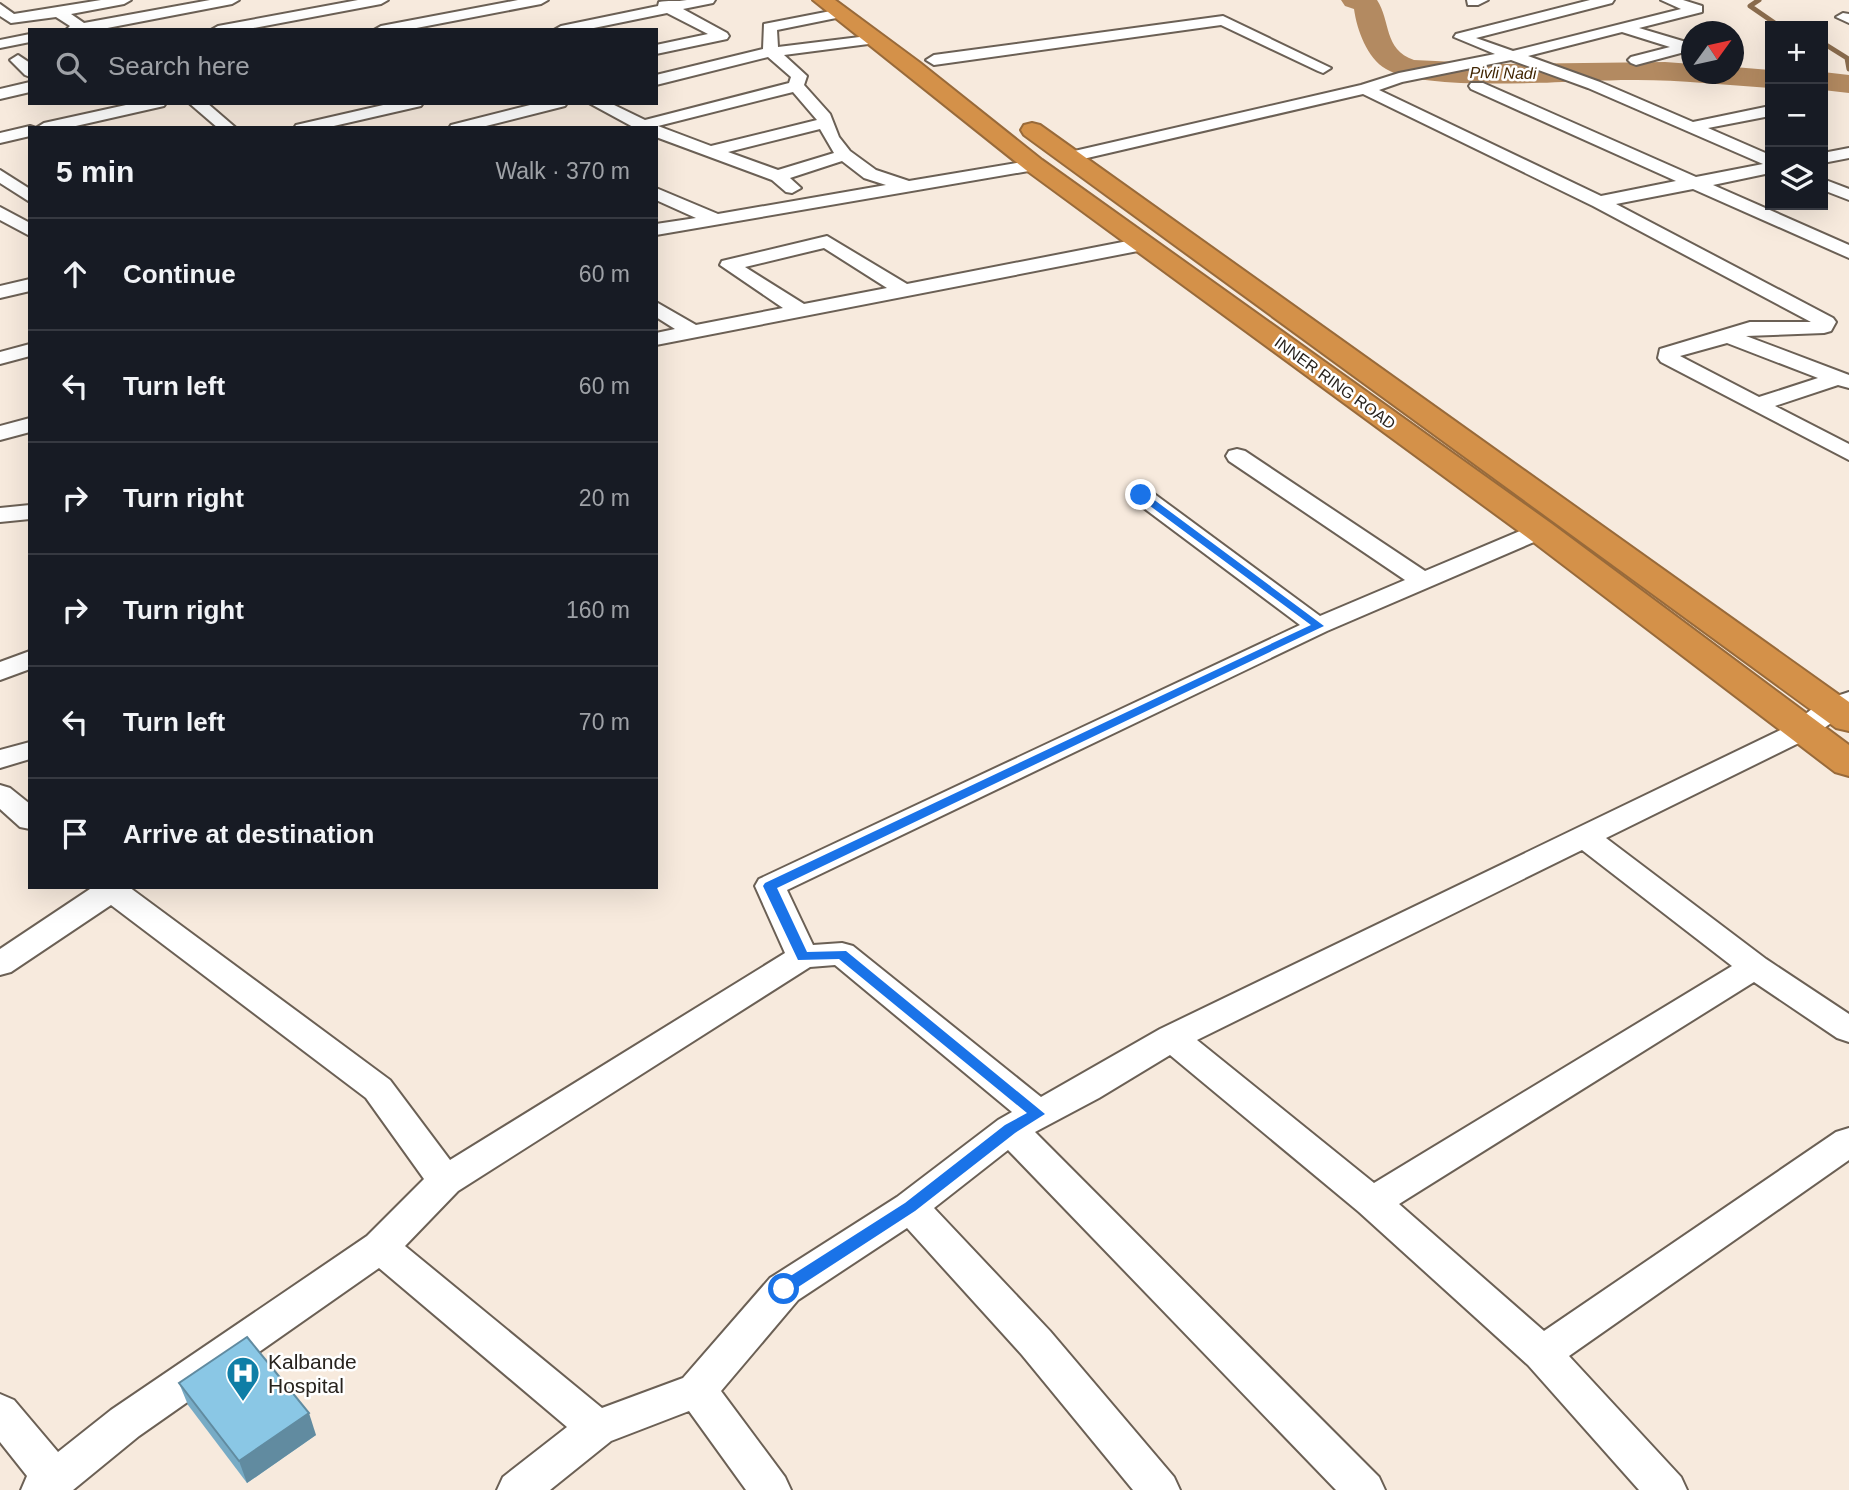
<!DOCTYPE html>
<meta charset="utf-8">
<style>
:root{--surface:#171b24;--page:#242831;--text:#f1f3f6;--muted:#9ea1a6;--line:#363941}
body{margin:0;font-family:Arial,sans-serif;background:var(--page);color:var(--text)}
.controls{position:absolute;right:21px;top:21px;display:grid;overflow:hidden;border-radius:0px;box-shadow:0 7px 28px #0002}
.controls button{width:63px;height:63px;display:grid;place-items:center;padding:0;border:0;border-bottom:2px solid var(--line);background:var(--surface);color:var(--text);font:35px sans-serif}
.compass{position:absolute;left:1681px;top:21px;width:63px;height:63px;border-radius:50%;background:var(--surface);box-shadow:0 7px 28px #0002;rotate:57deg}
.stop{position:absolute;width:21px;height:21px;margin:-16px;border:5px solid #1a73e8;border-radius:50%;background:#fff}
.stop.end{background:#1a73e8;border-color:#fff;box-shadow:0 2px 7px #0008}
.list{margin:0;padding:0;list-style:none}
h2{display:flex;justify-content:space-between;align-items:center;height:91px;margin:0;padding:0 28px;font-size:30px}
h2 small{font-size:23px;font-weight:400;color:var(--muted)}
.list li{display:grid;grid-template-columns:46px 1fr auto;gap:21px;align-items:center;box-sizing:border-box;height:112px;padding:0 28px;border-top:2px solid var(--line)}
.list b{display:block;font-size:26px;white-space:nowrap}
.list em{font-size:23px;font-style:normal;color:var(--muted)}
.icon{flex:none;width:38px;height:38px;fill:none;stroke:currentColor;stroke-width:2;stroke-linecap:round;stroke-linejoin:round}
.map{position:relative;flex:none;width:1849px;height:1490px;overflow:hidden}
.search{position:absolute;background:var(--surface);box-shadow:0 7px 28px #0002;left:28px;top:28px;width:630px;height:77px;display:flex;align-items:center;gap:18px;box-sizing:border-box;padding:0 24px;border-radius:0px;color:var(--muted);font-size:26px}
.panel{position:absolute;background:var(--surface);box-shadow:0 7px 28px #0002;left:28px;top:126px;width:630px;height:763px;border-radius:0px}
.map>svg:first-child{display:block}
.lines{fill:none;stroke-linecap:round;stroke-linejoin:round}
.stream{stroke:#896b4d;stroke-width:5}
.river{fill:#b38a61;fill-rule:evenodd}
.street-casing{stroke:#6b6055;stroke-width:4}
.highway-casing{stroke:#986a3a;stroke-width:4}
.street{fill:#fff;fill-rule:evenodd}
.highway{fill:#d49149;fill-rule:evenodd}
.wall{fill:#77abc5}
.shaded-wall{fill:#618ba0}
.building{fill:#8ac7e5;stroke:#618ba0;stroke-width:2}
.route{fill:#1a73e8}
.labels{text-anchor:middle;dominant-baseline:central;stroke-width:5;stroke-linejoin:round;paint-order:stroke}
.far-water-label{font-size:16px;font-style:italic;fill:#412502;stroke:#fff}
.far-street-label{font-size:16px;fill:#28231e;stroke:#fff}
.near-poi-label{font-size:21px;fill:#28231e;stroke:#fff;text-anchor:start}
</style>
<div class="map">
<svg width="1849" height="1490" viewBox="0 0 1849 1490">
<rect width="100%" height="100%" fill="#f7eadd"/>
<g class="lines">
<g class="stream">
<path d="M1759 0 1750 6 1779 26"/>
<path d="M1823 43 1847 58 1849 69"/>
</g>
<g class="river">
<path d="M1341 0H1377C1391 21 1383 49 1414 60L1499 64 1665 62 1692 64V74H1734V67L1770 70V88C1726 85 1681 80 1637 80 1582 79 1427 94 1386 69 1367 58 1357 30 1354 9L1345 6Z"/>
<path d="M1823 72 1849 75V93L1823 90Z"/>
</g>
<defs>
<g id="street">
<path d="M101 0H131L124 4 71 14 84 23 210 0H239L232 4 97 30H66L70 26 56 17 11 23 0 16V4L14 14Z"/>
<path d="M358 0H388L381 4 243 30H211L218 26Z"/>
<path d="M518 0H548L541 4 406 30H374L381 26Z"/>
<path d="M687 0H715L713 3 683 9 727 33 729 36 727 39 656 54V45L708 34 667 13 584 30H554L561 26 658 6 659 2C667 0 677 2 687 0Z"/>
<path d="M1467 0H1488L1478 5H1468Z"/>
<path d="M1590 0H1614L1612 3 1476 38 1513 51 1681 9 1661 0H1683L1702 6V12L1639 28 1686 42 1692 41V50L1636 65 1631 63 1628 60 1631 57 1670 47 1622 32 1528 56 1600 82 1693 122 1770 106V116L1708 128 1770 155V173L1713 185 1849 245V258L1693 189 1616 204 1833 318 1836 322 1831 331 1824 333 1746 336 1849 375V388L1838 385 1775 406 1849 444V460L1661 362 1658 358 1660 349 1750 322H1811L1593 206 1363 94 1070 162 1062 157 1070 152 1361 85 1399 73 1495 54 1454 37 1456 34ZM1511 60 1588 88 1763 164 1696 177 1483 83H1471L1469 86 1471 89 1676 181 1601 196 1379 90 1402 82ZM1727 343 1818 378 1759 397 1680 356Z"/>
<path d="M841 9 846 10V16L777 30 778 47 876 35 883 39 876 43 784 55 807 76 804 85 830 114 839 137 850 151 876 170 909 181 1034 160 1043 165 1040 169 656 235V224L696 218 656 200V188L718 214 886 185 864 178 842 161 790 178 801 188 792 193 786 192 772 180 656 137V128H635L589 103H610L645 120 789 83 791 77 768 57 656 85V75L763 49 764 24ZM793 92 817 120 711 146 658 126ZM820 129 834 153 778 170 728 152Z"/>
<path d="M1843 13 1849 14V23L1836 17Z"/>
<path d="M1223 16 1331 68 1323 73 1318 71 1221 25 934 65 926 60 934 55Z"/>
<path d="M30 34V42L0 48V40Z"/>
<path d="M18 55 30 63V77L25 75 10 60Z"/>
<path d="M30 82V92L0 99V89Z"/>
<path d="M135 103H166L164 106 67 128H30V136L0 143V133L30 126 36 128 44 123Z"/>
<path d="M189 103H207L236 128H218Z"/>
<path d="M392 103H423L421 106 325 128H294L296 125Z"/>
<path d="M538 103H567L565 106 478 128H449L451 125Z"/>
<path d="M1849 148V158L1823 163V153Z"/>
<path d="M0 170 30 189V202L0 183Z"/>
<path d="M1823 179 1849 189V200L1823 190Z"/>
<path d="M0 207 30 223V236L0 220Z"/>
<path d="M827 236 907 284 1143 238 1152 244 1143 250 656 345V333L675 329 656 317V302L696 325 783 308 720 265 722 261ZM824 248 887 288 804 304 745 267Z"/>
<path d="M30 279V291L0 298V286Z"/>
<path d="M30 344V356L0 364V352Z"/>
<path d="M30 418V432L0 440V426Z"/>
<path d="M1237 449 1245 451 1425 571 1532 526 1540 524 1548 526 1552 531 1548 536 1327 631 787 890 813 945 842 943 853 946 1041 1097 1160 1029 1793 724 1822 701 1849 692V710L1813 736 1606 838 1766 959 1849 1014V1042L1837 1038 1754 982 1399 1204 1544 1331 1836 1132 1849 1128V1160L1569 1356 1681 1477 1687 1490H1639L1528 1365 1359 1212 1170 1055 1099 1098 1035 1132 1379 1477 1385 1490H1336L1008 1150 934 1208 1050 1331 1174 1477 1180 1490H1133L1022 1355 907 1228 798 1300 721 1391 785 1477 791 1490H746L689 1411 611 1441 550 1490H497L503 1477 567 1427 379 1268 139 1436 73 1490H21L27 1476 0 1442V1394L14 1400 58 1452 111 1410 367 1236 424 1179 366 1098 111 905 11 972 0 975V949L93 887H129L390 1080 450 1160 785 953 755 886 759 879 1300 625 1133 500 1129 495 1133 490H1149L1320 616 1405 580 1229 461 1226 456 1229 451ZM1582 850 1732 966 1374 1183 1197 1040ZM835 965 1012 1112 998 1120 897 1197 770 1278 683 1378 602 1408 405 1246 458 1191 810 967Z"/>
<path d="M30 505V519L0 522V508Z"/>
<path d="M30 651V669L0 680V662Z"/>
<path d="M30 742V759L0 768V750Z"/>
<path d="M0 785 10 788 30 804V829L20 827 0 809Z"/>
</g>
<g id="highway">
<path d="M813 0H835L919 62 1042 160 1552 524 1849 745V776L1835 772 1528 538 1026 170Z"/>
<path d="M1032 123 1040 125 1849 702V731L1836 728 1024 135 1021 130 1024 125Z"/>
</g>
</defs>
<use href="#street" class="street-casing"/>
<use href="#highway" class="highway-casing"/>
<use href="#street" class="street"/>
<use href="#highway" class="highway"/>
</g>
<path class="wall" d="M179 1383 316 1435 247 1483 188 1405Z"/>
<path class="shaded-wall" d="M309 1413 316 1435 247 1483 239 1461Z"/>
<path class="building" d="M247 1337 309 1413 239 1461 179 1383Z"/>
<path class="route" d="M1138 493H1145L1324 626 777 888 807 952 846 951 1045 1114 1015 1133 915 1211 789 1293H778L776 1289 778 1284 905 1203 1005 1125 1027 1113 839 959 798 960 763 886 765 883 1311 625 1138 497Z"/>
<defs>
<symbol id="hospital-pin" viewBox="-11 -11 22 30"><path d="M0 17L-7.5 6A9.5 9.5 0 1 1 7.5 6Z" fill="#0f7ea6" stroke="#fff"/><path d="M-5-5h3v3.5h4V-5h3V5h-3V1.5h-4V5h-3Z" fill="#fff"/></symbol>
</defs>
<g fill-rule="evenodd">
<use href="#hospital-pin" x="224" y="1354" width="38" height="52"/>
</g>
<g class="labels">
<g class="far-water-label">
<text transform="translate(1503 73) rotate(1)">Pivli Nadi</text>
</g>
<g class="far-street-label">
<text transform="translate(1335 383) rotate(36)">INNER RING ROAD</text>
</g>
<g class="near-poi-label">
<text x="268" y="1361">Kalbande<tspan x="268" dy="24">Hospital</tspan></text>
</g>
</g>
</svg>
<div class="controls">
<button>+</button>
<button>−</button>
<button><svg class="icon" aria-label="layers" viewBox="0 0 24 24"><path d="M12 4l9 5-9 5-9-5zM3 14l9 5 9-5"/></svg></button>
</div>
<svg class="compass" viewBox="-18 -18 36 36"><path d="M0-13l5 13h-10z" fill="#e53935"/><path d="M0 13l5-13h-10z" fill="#9ea1a6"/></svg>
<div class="stop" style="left:784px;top:1289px"></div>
<div class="stop end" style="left:1141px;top:495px"></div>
<div class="search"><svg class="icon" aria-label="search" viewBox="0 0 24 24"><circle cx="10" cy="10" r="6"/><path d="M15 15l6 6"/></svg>Search here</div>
<section class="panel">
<h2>5 min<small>Walk · 370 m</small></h2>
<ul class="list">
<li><svg class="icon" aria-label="ahead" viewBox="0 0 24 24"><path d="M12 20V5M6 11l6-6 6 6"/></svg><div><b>Continue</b></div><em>60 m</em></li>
<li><svg class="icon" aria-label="left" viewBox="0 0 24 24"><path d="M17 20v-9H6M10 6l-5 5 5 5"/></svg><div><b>Turn left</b></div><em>60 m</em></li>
<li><svg class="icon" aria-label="right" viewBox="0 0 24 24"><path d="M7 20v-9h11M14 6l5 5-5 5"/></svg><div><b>Turn right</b></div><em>20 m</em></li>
<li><svg class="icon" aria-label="right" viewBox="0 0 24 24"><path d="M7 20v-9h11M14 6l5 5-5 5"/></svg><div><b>Turn right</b></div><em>160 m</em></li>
<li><svg class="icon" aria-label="left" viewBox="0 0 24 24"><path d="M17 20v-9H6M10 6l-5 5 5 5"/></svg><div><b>Turn left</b></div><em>70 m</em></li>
<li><svg class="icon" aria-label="arrive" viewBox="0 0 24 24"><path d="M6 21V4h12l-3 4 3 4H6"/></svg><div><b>Arrive at destination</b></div></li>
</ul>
</section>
</div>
